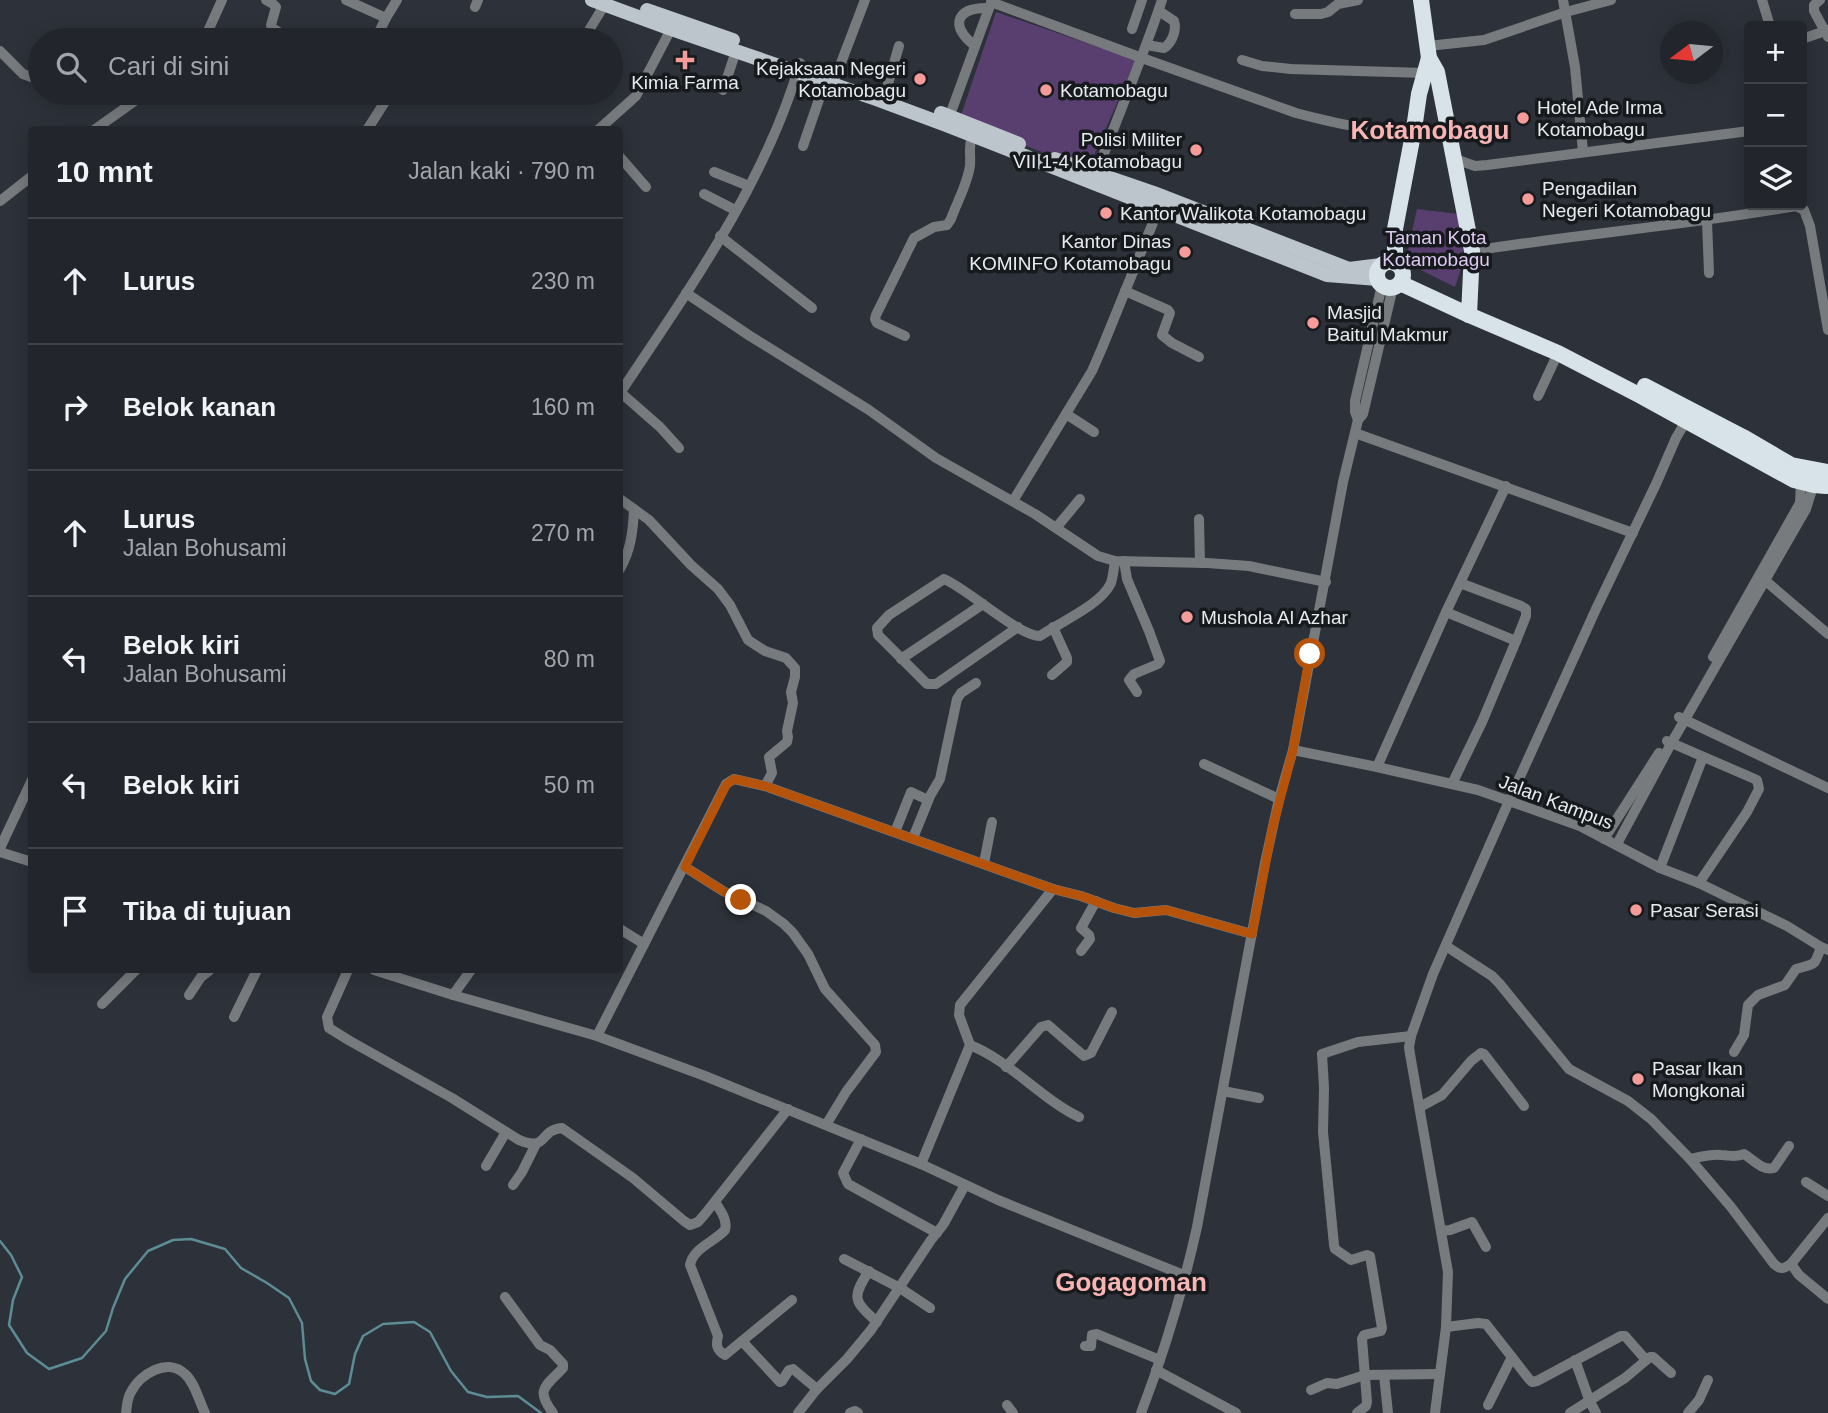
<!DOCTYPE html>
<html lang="id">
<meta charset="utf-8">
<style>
:root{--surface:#22262c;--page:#2e3238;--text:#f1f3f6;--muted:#a2a5a9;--line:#3f4348}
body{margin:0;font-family:Arial,sans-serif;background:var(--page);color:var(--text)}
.controls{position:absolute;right:21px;top:21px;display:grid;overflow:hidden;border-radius:7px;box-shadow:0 4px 18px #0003}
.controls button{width:63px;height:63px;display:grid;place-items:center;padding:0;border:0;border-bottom:2px solid var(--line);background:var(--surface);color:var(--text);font:35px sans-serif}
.compass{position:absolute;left:1660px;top:21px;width:63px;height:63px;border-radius:50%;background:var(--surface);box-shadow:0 4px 18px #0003;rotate:254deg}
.stop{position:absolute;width:21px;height:21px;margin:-16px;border:5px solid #b45309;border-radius:50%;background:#fff}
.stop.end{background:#b45309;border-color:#fff;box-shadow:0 2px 7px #0008}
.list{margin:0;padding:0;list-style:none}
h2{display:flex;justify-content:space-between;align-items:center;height:91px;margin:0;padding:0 28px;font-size:30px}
h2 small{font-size:23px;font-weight:400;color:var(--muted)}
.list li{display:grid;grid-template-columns:46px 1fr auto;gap:21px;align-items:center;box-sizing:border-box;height:126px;padding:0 28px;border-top:2px solid var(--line)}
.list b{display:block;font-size:26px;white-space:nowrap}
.list p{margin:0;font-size:23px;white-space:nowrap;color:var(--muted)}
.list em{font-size:23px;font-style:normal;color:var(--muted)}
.icon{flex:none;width:38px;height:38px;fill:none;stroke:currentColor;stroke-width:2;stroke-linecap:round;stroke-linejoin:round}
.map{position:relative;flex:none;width:1828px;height:1413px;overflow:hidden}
.search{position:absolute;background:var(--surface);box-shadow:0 4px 18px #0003;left:28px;top:28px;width:595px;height:77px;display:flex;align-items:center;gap:18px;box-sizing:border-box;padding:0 24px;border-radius:38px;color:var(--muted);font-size:26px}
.panel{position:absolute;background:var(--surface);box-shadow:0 4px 18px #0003;left:28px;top:126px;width:595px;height:847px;border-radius:7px}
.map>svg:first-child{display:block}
.green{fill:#593f6f}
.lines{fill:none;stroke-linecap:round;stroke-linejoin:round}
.stream{stroke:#5c8c95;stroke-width:2.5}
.minor{stroke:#777b7e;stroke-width:10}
.major{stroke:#bbc5cb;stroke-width:14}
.highway{stroke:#d7e2e9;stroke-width:16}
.route{stroke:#b45309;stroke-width:9}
.poi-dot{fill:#f59b9a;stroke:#171a1d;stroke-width:2.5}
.labels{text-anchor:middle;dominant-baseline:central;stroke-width:7;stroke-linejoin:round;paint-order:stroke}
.poi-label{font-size:19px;fill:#e7eaef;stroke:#171a1d;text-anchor:start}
.park-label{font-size:19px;fill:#ddc9f1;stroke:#171a1d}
.street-label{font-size:19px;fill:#e7eaef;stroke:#171a1d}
.district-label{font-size:26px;font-weight:bold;fill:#f9b5b4;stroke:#171a1d}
</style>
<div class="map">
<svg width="1828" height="1413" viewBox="0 0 1828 1413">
<rect width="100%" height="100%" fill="#2d323a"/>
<g class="green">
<path d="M996 12 1136 60 1088 169 959 121Z"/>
<path d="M1417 209 1458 214 1464 259 1455 287 1411 265 1408 250Z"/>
</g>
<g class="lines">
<path class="stream" d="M0 1241 11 1255 22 1277 13 1300 9 1325 27 1353 49 1369 82 1358 106 1331 113 1308 125 1279 148 1251 173 1240 191 1239 225 1249 241 1268 267 1283 289 1298 302 1323 305 1359 311 1381 320 1390 335 1394 349 1384 355 1354 363 1336 383 1324 414 1322 430 1332 451 1371 468 1392 487 1397 518 1396 541 1413"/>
<g class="minor">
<path d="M266 0 273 4 276 7 271 25 272 28 292 40"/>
<path d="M346 0 386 18 397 0"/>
<path d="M1563 0 1575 67 1583 152"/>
<path d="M1762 0 1770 26"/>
<path d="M1820 0 1814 5V11L1828 37"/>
<path d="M991 2 1142 58 1296 113C1334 123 1375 133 1414 129"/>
<path d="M475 7 478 0"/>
<path d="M1295 14H1321L1328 12 1338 4 1358 0"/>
<path d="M1132 29 1142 0"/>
<path d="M1802 39 1828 30"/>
<path d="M204 40 222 0"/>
<path d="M375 40 386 18"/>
<path d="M583 40 605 4"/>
<path d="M1147 45 1164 48C1172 43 1177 30 1174 21L1159 11"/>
<path d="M975 46C949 26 956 7 989 8"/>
<path d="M1428 46 1484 40 1566 12 1611 0"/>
<path d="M0 51 23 74 40 80"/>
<path d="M1242 60 1262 66 1291 69 1425 73"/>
<path d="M836 76 865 0"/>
<path d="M723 90 736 51"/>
<path d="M885 94 899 46"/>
<path d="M947 123 992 0"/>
<path d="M94 130 146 93"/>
<path d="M367 130 388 97 387 93"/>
<path d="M598 130 636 96 671 29"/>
<path d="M803 146 825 82"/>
<path d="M620 157 646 187"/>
<path d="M1455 159 1475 166 1487 165 1749 131"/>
<path d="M714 172 749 186"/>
<path d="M1095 177C1117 118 1142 60 1162 0"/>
<path d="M704 194 735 210"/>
<path d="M0 201 32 176"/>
<path d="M1707 221 1709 273"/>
<path d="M720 236 812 308"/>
<path d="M1472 251C1580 234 1688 225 1796 206L1804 210 1810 226 1828 330"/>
<path d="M1125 291 1168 310 1170 313 1162 335 1172 343 1199 357"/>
<path d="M686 293 750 336 869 410 936 458 1035 514 1098 556 1115 561 1207 563 1249 566 1326 582"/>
<path d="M905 336 877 323 875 319 876 315 914 238 934 227 947 225 951 219C957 202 968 183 970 165 971 152 968 150 972 136"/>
<path d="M620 392 660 427 679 448"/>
<path d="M620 393C688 291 766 182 800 63"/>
<path d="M1538 396 1558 353"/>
<path d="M1066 414 1094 432"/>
<path d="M1358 420 1355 412V401L1382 285"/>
<path d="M1355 433 1633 533"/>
<path d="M620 499 649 520 691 565 718 589 730 605 748 640 765 651 786 658 795 668V677L791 692 793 703 787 731 788 737 787 742 769 757 772 773 765 786"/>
<path d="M1013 501 1092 371 1102 348 1159 208"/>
<path d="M1199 519 1200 563"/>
<path d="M1056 528 1080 499"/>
<path d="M1124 561 1127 579 1149 631 1160 661 1158 664 1134 674 1129 680 1137 692"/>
<path d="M620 569C631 550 633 531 634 509"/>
<path d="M1761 577 1828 634"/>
<path d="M1460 583 1521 606 1526 609V616L1516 641"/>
<path d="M1446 612 1516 641 1482 722 1452 784"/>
<path d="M1018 627 936 684H927L878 635 877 628 889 615 944 579C968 589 1018 636 1040 636 1060 622 1101 605 1111 583 1113 576 1114 568 1115 561"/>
<path d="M1713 657 1800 503 1801 483 1803 475"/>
<path d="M901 659 983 604"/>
<path d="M1052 675 1067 662V658L1053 627"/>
<path d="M1679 717 1828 788"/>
<path d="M1667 741 1757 780 1759 789 1747 812 1699 883"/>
<path d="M1293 750 1377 767 1478 790 1580 826 1660 868 1699 883 1787 926 1821 947 1828 950"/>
<path d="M1204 764 1279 799"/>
<path d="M1377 767 1446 612 1506 486"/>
<path d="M895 832 911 792 928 800"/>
<path d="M913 838 930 796 940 779 957 699 961 693 976 683"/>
<path d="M1604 839 1659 753"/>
<path d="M1617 844 1672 742 1806 509 1815 480"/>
<path d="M0 848 32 780"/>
<path d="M0 852 32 862"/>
<path d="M984 863 992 822"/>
<path d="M685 867 723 891 766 911 784 924 793 933 808 954 825 989 875 1045 876 1052 846 1092 826 1125"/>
<path d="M1660 868 1703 757"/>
<path d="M620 929 644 944"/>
<path d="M1446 946 1492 976 1499 983 1569 1069 1628 1101 1651 1119 1690 1159 1731 1207 1774 1264C1781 1270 1783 1269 1791 1264L1828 1218"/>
<path d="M1081 951 1090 939 1089 935 1081 928 1096 901"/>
<path d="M348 970 327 1017 329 1028 350 1041 452 1098 519 1140C549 1152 538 1130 562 1128L633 1178 684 1221 690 1225 698 1222 705 1214 788 1109"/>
<path d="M374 970 453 995 597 1036 705 1076 921 1164 998 1200 1186 1276"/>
<path d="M189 995 201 977 210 970"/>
<path d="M453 995 471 970"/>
<path d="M102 1004 136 970"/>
<path d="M234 1017 257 970"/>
<path d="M597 1036 726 784 734 779 765 786 1053 889 1081 896 1114 908 1134 913 1166 910 1252 934"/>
<path d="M970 1045C1010 1061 1040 1098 1079 1117"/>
<path d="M1734 1052 1744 1035 1748 1005 1758 995 1785 985 1796 969C1816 963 1814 967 1821 947"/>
<path d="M1006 1067 1041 1027 1048 1025 1084 1056 1091 1053 1112 1012"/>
<path d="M1223 1091 1259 1098"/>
<path d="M1420 1107 1442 1095 1471 1061 1481 1053 1484 1054 1524 1106"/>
<path d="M861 1139 843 1173 848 1184 937 1233"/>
<path d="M1690 1159C1700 1157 1711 1154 1721 1155 1730 1155 1735 1158 1744 1154 1754 1160 1762 1171 1774 1168L1789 1146"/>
<path d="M921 1164 970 1045 959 1015 960 1005 1053 889"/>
<path d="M486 1166 506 1132"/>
<path d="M1806 1182 1828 1196"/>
<path d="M513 1185 522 1172 536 1144"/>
<path d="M715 1202C720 1210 728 1220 725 1230 714 1242 693 1248 690 1265L718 1336C716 1344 716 1350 725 1355L742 1341 780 1382 782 1381 789 1370 793 1369 817 1389"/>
<path d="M1441 1231 1450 1230 1472 1222 1486 1247"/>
<path d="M844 1259 900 1288 930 1308"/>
<path d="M1791 1264 1799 1275 1828 1299"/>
<path d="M869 1271C851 1298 854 1301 877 1322"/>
<path d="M505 1297 540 1345 550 1350 563 1364V1368C545 1387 535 1389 553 1413"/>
<path d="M1446 1327 1478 1323 1486 1324 1529 1379 1532 1382 1537 1381 1621 1336H1625L1646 1360"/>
<path d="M742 1341 792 1300"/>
<path d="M1085 1346H1091L1092 1335 1097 1334 1160 1360"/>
<path d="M1575 1360 1590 1402 1596 1413"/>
<path d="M1156 1370 1236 1413"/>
<path d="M1384 1375 1388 1413"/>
<path d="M1311 1390 1327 1383 1337 1384 1365 1375 1440 1374"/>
<path d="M1007 1405 1013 1413"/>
<path d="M1488 1405 1512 1357"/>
<path d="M126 1413C127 1406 127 1398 131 1392 140 1374 168 1357 185 1374 195 1383 199 1401 205 1413"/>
<path d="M798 1413 817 1389 847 1359 871 1330 931 1240 943 1225 965 1185"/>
<path d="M850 1413 855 1411 858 1413"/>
<path d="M1141 1413C1164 1353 1183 1290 1197 1227L1265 863 1279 799 1293 750 1343 482 1358 420 1363 414 1393 287"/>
<path d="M1357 1413 1366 1406 1367 1402 1362 1339 1364 1335 1381 1331 1382 1328 1370 1256 1367 1255 1351 1260 1335 1249 1334 1245 1323 1132 1324 1088 1322 1054 1358 1042 1411 1036"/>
<path d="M1435 1413 1446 1327 1448 1272 1410 1054 1409 1047 1411 1036 1433 974 1509 801 1596 609 1656 484 1676 438 1686 421"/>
<path d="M1570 1413 1625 1378 1650 1357H1653L1671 1373"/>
<path d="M1688 1413 1699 1400 1708 1380"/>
</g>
<g class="major">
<path d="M592 0 671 29 876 99 946 125 1327 275 1378 279"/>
<path d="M647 10 733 40"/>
<path d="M941 113 1019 144"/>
<path d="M1055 159 1154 193 1349 269 1381 265"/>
</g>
<g class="highway">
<path d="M1421 0 1429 58 1437 72 1472 251 1469 315"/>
<circle cx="1390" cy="275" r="13"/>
<path d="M1395 263V229L1414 129 1419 94 1429 58"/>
<path d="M1400 283 1469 315 1558 353 1641 396 1794 480 1814 485 1826 486"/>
<path d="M1645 386 1743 437 1791 465 1827 472"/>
</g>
</g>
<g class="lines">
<path class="route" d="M741 900 723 891 685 867 726 785 734 779 765 786 1053 889 1081 896 1114 908 1134 913 1166 910 1252 934 1272 830 1293 750 1310 654"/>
</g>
<g class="poi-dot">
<path d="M681.5 49.5h7v7h7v7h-7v7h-7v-7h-7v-7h7z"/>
<circle cx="920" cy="79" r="7"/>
<circle cx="1046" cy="90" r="7"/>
<circle cx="1523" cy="118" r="7"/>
<circle cx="1196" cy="150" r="7"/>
<circle cx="1528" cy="199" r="7"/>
<circle cx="1106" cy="213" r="7"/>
<circle cx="1185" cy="252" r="7"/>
<circle cx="1313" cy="323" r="7"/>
<circle cx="1187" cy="617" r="7"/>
<circle cx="1636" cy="910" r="7"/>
<circle cx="1638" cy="1079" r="7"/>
</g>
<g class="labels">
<g class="poi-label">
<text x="906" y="68" text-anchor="end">Kejaksaan Negeri<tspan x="906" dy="22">Kotamobagu</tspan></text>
<text x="685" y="82" text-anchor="middle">Kimia Farma</text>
<text x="1060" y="90">Kotamobagu</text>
<text x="1537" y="107">Hotel Ade Irma<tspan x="1537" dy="22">Kotamobagu</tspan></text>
<text x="1182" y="139" text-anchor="end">Polisi Militer<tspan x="1182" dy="22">VII 1-4 Kotamobagu</tspan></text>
<text x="1542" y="188">Pengadilan<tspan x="1542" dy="22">Negeri Kotamobagu</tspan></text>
<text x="1120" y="213">Kantor Walikota Kotamobagu</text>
<text x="1171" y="241" text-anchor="end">Kantor Dinas<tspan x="1171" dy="22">KOMINFO Kotamobagu</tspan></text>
<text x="1327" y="312">Masjid<tspan x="1327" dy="22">Baitul Makmur</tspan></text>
<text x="1201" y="617">Mushola Al Azhar</text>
<text x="1650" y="910">Pasar Serasi</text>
<text x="1652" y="1068">Pasar Ikan<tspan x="1652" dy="22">Mongkonai</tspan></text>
</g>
<g class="park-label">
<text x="1436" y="237">Taman Kota<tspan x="1436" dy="22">Kotamobagu</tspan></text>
</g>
<g class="street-label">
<text transform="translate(1556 802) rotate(21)">Jalan Kampus</text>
</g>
<g class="district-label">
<text x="1430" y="130">Kotamobagu</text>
<text x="1131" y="1282">Gogagoman</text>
</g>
</g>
</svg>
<div class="controls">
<button>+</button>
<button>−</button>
<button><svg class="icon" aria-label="layers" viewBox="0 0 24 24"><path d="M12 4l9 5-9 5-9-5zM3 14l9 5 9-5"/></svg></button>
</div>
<svg class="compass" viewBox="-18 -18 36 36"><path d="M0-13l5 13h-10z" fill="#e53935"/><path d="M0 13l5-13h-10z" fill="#a2a5a9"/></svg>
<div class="stop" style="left:1310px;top:654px"></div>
<div class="stop end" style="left:741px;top:900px"></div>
<div class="search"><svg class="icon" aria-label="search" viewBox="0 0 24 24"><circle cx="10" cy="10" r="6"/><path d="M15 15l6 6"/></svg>Cari di sini</div>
<section class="panel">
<h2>10 mnt<small>Jalan kaki · 790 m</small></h2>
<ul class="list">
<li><svg class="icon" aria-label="ahead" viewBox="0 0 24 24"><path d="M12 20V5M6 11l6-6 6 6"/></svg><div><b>Lurus</b></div><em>230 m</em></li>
<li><svg class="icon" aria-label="right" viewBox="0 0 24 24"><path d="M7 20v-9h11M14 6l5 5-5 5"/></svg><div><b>Belok kanan</b></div><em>160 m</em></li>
<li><svg class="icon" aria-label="ahead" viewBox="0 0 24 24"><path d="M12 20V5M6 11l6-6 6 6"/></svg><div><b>Lurus</b><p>Jalan Bohusami</p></div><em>270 m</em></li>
<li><svg class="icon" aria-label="left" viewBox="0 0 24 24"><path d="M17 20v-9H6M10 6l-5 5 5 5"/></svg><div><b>Belok kiri</b><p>Jalan Bohusami</p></div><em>80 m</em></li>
<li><svg class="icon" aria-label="left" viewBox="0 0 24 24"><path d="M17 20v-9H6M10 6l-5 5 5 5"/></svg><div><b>Belok kiri</b></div><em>50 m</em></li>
<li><svg class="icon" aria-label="arrive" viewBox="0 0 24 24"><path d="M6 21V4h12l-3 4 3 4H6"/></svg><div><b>Tiba di tujuan</b></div></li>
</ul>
</section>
</div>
